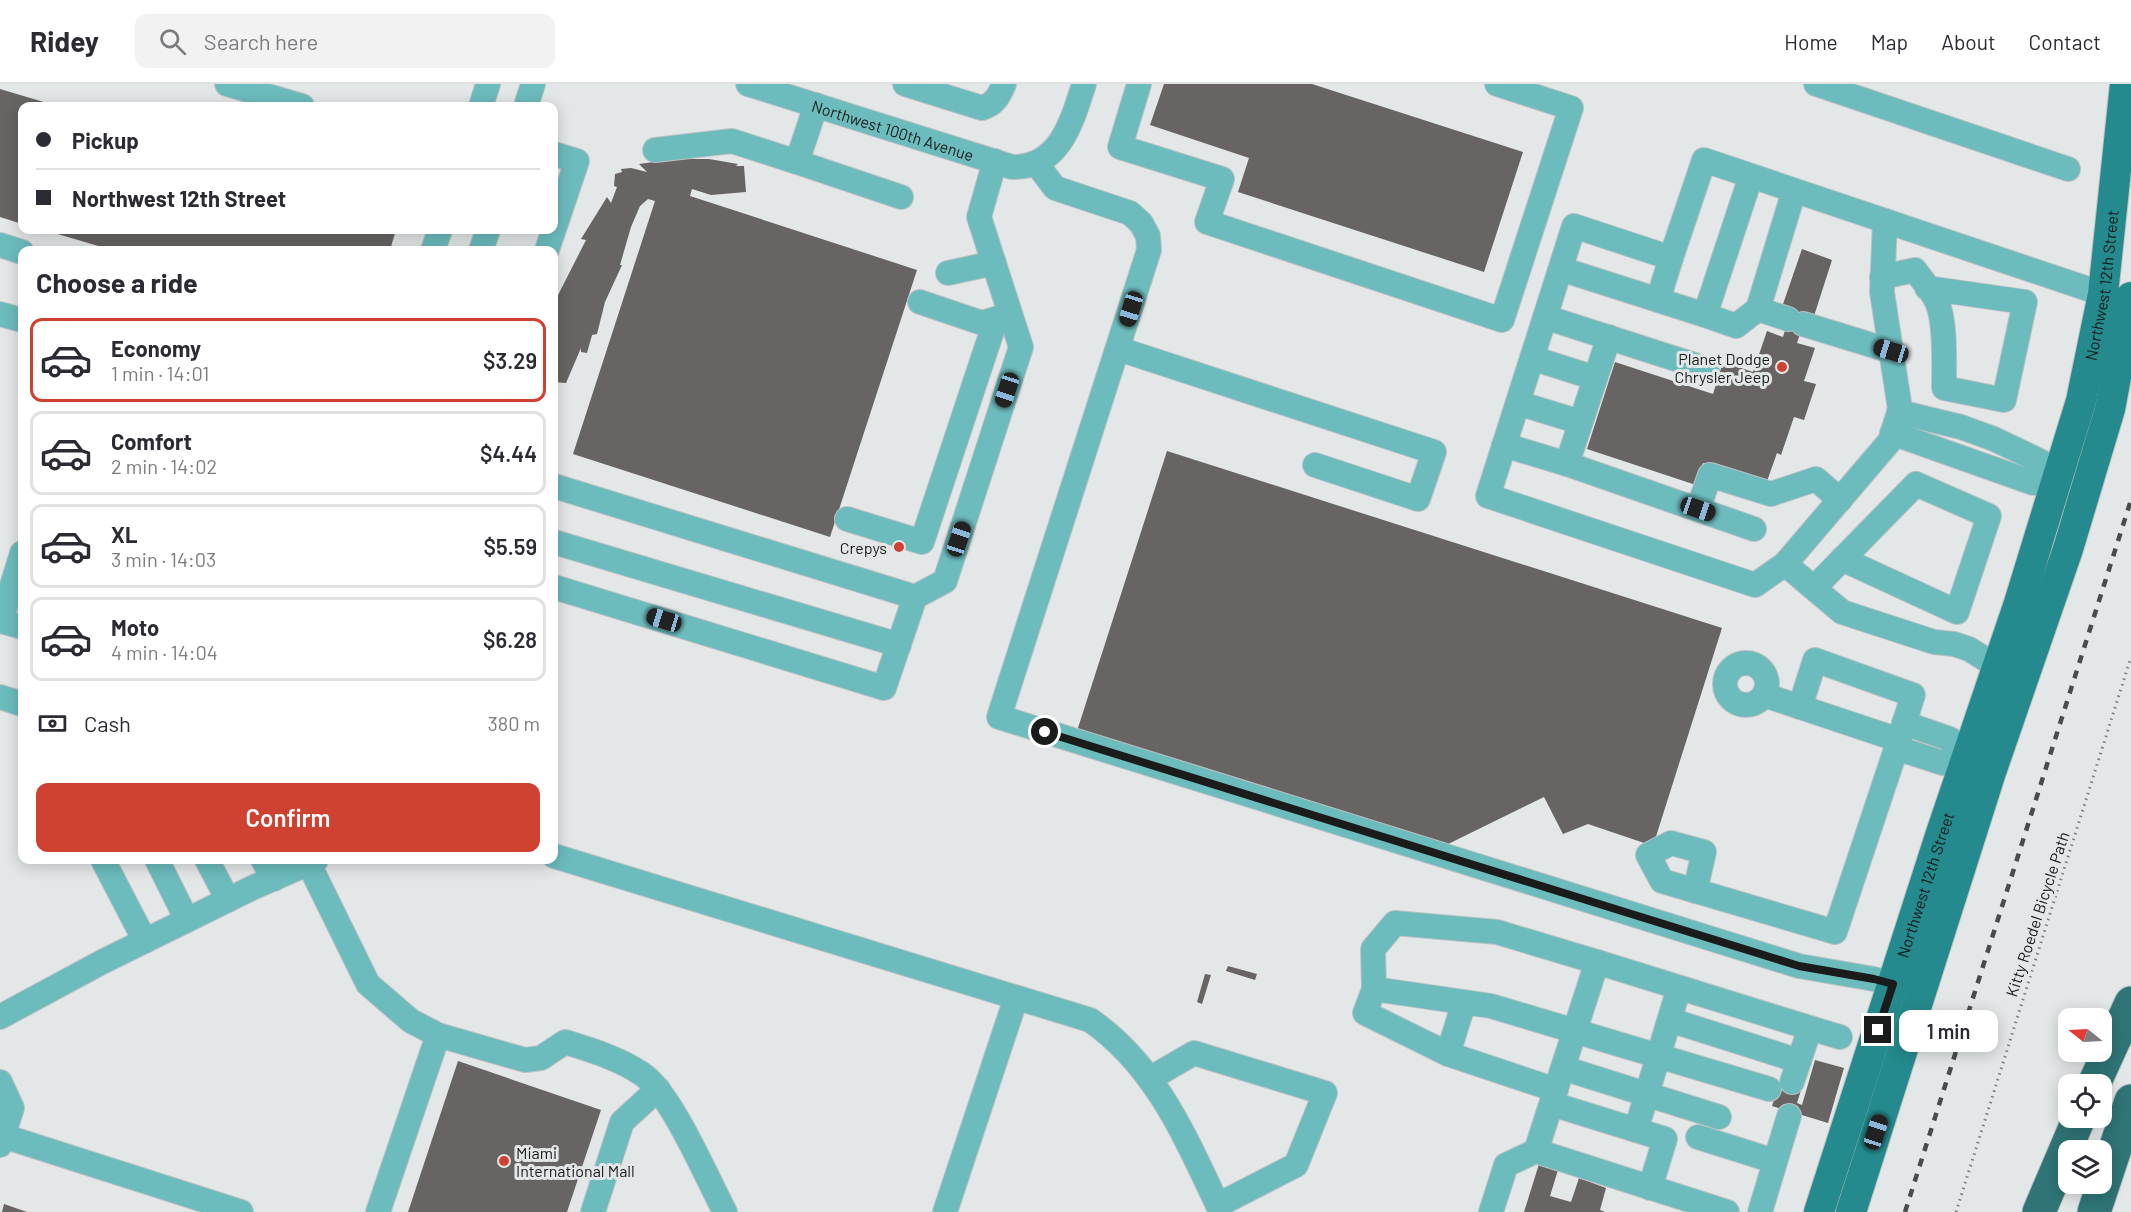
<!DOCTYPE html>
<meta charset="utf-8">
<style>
body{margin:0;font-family:Barlow,sans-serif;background:#f2f2f3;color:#2b2b33;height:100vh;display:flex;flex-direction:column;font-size:22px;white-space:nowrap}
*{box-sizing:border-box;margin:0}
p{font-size:20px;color:#7c7c81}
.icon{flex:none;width:33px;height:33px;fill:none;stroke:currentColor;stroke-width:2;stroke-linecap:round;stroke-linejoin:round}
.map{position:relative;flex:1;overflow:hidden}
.details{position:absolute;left:18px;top:162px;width:540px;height:618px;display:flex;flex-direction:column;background:#fff;border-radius:12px;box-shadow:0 3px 15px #0003}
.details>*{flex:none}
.banner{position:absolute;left:18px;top:18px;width:540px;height:132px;border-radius:12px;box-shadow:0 3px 15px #0003;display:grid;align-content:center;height:132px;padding:0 18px;background:#fff}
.needle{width:39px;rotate:288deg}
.tools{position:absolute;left:2058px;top:924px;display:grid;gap:12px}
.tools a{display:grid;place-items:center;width:54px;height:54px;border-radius:12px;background:#fff;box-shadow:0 3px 15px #0003;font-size:30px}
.end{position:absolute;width:27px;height:27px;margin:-14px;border:8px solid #1a1b1b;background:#fff;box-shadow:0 0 0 3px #fff}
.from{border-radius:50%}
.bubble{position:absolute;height:42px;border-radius:12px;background:#fff;box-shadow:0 3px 15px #0003;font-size:20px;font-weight:600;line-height:42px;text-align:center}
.car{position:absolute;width:18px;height:36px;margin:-18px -9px;border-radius:8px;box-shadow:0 0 4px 2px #0007;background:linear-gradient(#222 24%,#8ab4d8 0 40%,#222 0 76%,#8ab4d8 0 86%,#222 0)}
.banner b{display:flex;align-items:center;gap:21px;height:57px;font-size:22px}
.banner b+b{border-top:2px solid #e1e1e2}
.banner i{width:15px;height:15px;background:#2b2b33}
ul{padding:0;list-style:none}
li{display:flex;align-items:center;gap:18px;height:84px;margin:0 12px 9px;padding:0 6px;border:3px solid #e1e1e2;border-radius:12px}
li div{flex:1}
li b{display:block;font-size:22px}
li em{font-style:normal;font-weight:600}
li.on{border-color:#cf4232}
li>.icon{width:54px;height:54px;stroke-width:1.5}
h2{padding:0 18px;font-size:27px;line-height:72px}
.pay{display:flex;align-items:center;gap:15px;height:66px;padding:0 18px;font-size:22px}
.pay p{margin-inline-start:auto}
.action{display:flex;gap:12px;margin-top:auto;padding:12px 18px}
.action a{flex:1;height:69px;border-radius:12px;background:#cf4232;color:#fff;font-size:24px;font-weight:600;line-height:69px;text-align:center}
header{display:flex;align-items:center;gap:36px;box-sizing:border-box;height:84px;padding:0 30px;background:#fff;border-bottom:2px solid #e1e1e2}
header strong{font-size:28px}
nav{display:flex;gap:33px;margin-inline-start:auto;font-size:21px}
.search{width:420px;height:54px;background:#f2f2f3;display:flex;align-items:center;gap:15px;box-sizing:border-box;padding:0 21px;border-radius:12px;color:#7c7c81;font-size:22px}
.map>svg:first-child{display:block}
.building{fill:#686463}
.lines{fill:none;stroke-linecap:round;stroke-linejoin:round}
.minor-casing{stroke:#bfc2c3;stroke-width:26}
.major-casing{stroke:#bfc2c3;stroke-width:32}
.highway-casing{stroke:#bfc2c3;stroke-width:35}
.path{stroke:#7d8080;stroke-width:3;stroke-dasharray:1.5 4.5;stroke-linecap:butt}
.minor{stroke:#6cbbbd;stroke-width:24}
.major{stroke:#258a8d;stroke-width:30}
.highway{stroke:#2f7577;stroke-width:33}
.rail{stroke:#4a4c4c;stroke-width:4.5;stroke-dasharray:8 8;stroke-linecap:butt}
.route{stroke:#1a1b1b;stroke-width:8}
.poi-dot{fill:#cf4232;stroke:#e3e7e8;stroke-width:2}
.labels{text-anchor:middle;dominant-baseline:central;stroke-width:6;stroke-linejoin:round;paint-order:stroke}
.street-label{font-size:16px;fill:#1a1b1b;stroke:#e3e7e8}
.poi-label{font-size:16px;fill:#1a1b1b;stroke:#e3e7e8;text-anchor:end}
</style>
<header>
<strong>Ridey</strong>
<div class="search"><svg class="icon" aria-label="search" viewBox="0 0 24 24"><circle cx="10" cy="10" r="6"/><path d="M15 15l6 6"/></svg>Search here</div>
<nav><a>Home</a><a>Map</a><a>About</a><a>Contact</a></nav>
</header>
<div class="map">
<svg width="2131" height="1128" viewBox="0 0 2131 1128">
<rect width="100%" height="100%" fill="#e3e7e8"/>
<g class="building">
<polygon points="1164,0 1312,0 1523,68 1484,188 1238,108 1249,74 1150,41"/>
<polygon points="0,5 57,22 22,22 22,140 0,133"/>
<polygon points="675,75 709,75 738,80 736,82 744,82 746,108 711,111 692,105 690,112 917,186 830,453 573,370 655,117 648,115 640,122 631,143 620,181 622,181 605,218 597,250 592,251 587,269 581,268 581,264 566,299 554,298 554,219 586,156 581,155 607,113 611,119 617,103 614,102 615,90 622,88 621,85 631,84 647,88 639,80"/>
<polygon points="44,146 396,146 390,166 112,166"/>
<polygon points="1802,165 1832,176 1814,232 1807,230 1797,259 1815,264 1804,297 1816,300 1804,336 1794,333 1781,371 1777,369 1766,400 1703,379 1696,401 1587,365 1615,278 1713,310 1723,278 1753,288 1767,247 1783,253 1791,226 1782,223"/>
<polygon points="1167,367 1722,544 1653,762 1588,740 1563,750 1544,713 1436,766 1077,647"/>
<polygon points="1228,882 1257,890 1255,896 1226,887"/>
<polygon points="1205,890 1211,891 1202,920 1197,918"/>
<polygon points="1815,976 1844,984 1828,1039 1772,1022 1779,1000 1801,1006 1797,1019 1802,1021"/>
<polygon points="458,977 601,1026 567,1128 408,1128"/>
<polygon points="1539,1080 1558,1086 1550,1112 1571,1118 1579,1094 1606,1104 1600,1126 1605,1128 1524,1128"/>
<polygon points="4,1120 27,1128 2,1128"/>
</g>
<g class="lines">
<g class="minor-casing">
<g id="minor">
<polyline points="227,0 302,22"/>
<path id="s1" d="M748,0L1012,83C1060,84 1072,37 1084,0"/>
<path d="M905,0L982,24C995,20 999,12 1004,0"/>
<polyline points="1139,0 1120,63 1222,95 1207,138 1502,236 1571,24 1497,0"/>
<polyline points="1816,0 2068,85"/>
<polyline points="481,22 488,0"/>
<polyline points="526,22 533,0"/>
<polyline points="655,66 732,57 797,78 816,21"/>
<polyline points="797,78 901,113"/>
<polyline points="1036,79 1055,104 1130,129 1141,139 1148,152 1149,166 999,633 1799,882 1874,895 1893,900"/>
<polyline points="1751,92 1705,231 1736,242 1758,225"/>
<polyline points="0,161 22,168"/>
<polyline points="433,166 440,146"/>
<polyline points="481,166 488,146"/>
<polyline points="547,166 577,77 554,70"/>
<polyline points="1561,185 1705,231"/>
<polyline points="948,189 994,179"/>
<path d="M1882,193L1915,186C1922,196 1932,207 1937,218C1946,238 1944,282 1944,304L2004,316L2025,218L1927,204"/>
<polyline points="1658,216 1671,174"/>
<polyline points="920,218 982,239 1008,231"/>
<polyline points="0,230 22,236"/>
<polyline points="1545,233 1707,285"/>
<polyline points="1788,235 1758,225 1794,107"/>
<polyline points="1803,240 1891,267"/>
<polyline points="1119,265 1434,368 1418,415 1315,381"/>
<polyline points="1532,274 1595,294"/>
<polyline points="1518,319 1580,338"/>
<polyline points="1899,328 1961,343 1994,355 2042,378 2057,399"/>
<polyline points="1892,349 2033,399 2057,399"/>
<polyline points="1504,361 1567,380 1609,253"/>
<polyline points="1567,380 1754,445"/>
<polyline points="554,402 915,513"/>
<polyline points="1698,425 1710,391 1771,410 1816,395 1840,416"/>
<polyline points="847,435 922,458 996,235"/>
<polyline points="554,458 899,561"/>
<polyline points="22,469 1,537 22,543"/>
<polyline points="1785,480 1890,357 1900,325 1882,208 1885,137"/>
<polyline points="554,503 884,604 915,513 945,497 1021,263 979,133 995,77"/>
<polyline points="1814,504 1916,400 1989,432 1957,528 1842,475"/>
<circle cx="1746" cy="600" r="21"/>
<polyline points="1998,583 1969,565 1954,560 1934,558 1842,528 1785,480 1755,501 1488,412 1574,142 1671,174 1704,76 2103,210"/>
<polyline points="0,613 22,620"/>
<polyline points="1800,623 1815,576 1913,611 1899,656"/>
<polyline points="1904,639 1950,655 1965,680"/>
<polyline points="1896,664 1943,679 1965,680"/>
<path d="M554,772L1090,936C1157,982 1187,1057 1221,1128"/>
<polyline points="103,776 145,857"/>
<polyline points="157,776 187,836"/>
<polyline points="207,776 228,816"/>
<polyline points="263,776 274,795"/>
<path d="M307,776L368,900L411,937L438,951L525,976L541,974L565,958C591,966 618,974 642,990C671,1009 707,1094 725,1128"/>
<polyline points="1695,807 1704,768 1671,759 1648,771 1662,797 1835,848 1899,656 1764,611"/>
<polyline points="1374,905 1373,865 1395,839 1497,848 1597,878"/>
<polyline points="1464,918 1448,970 1365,929 1374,905 1491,922 1769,1005"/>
<polyline points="0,933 102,878 252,804 316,776"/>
<polyline points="1670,936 1799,977"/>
<polyline points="1810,944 1840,953"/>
<polyline points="1448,970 1556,1006"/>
<polyline points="1563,984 1719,1033"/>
<polyline points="1151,994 1194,969 1325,1009 1296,1081 1218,1121"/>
<polyline points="0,998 12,1024 0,1061"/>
<polyline points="1552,1020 1665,1055 1650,1104"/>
<polyline points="1636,1046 1679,904"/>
<polyline points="0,1051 241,1128"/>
<polyline points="1698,1053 1774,1077"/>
<polyline points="1536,1067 1597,878 1810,944 1792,998"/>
<polyline points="378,1128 438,951"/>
<polyline points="593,1128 622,1038 658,1005"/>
<polyline points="945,1128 1016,914"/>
<polyline points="1491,1128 1506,1081 1536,1067 1727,1128"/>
<polyline points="1760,1128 1789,1032"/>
</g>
</g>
<g class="major-casing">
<g id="major">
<path id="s2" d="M1819,1128L1941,749L2019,519L2081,317L2103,210L2125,0"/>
<polyline points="1851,1128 1991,688 2068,465 2110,325 2131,213"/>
</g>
</g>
<g class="highway-casing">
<g id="highway">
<polyline points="2094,1000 2131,919"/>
<polyline points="2039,1128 2079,1034"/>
<polyline points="2094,1128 2131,1017"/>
</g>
</g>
<polyline class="path" points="1956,1128 2131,573"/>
<use href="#minor" class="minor"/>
<use href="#major" class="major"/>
<use href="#highway" class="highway"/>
<polyline class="rail" points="1905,1128 2131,416"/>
</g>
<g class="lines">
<polyline class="route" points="1045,648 1799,882 1874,895 1893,900 1878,946"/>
</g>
<g class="poi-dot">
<circle cx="1782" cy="283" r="6"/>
<circle cx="899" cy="463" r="6"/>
<circle cx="504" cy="1077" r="6"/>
</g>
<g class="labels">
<g class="street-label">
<text stroke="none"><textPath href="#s1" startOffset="152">Northwest 100th Avenue</textPath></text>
<text stroke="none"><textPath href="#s2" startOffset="970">Northwest 12th Street</textPath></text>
<text stroke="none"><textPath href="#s2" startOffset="344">Northwest 12th Street</textPath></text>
<text transform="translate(2037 830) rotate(-72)">Kitty Roedel Bicycle Path</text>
</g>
<g class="poi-label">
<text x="1770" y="274">Planet Dodge<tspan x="1770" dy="18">Chrysler Jeep</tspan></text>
<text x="887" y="463">Crepys</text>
<text x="516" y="1068" text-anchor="start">Miami<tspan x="516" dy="18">International Mall</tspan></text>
</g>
</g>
</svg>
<div class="tools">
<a><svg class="needle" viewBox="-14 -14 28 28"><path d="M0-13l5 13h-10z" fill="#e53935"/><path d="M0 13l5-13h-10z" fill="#7c7c81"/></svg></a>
<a><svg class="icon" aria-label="locate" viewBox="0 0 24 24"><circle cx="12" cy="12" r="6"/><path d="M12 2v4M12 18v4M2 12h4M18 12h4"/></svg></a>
<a><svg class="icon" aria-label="layers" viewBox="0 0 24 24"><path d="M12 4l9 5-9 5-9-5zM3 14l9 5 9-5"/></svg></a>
</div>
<i class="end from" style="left:1045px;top:648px"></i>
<i class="end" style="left:1878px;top:946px"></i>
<div class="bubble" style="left:1899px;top:926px;width:99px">1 min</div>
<i class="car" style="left:1131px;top:225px;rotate:197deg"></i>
<i class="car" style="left:1891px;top:267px;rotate:287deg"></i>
<i class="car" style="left:1007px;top:306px;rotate:198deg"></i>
<i class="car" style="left:1698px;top:425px;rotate:109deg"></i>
<i class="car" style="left:959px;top:455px;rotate:18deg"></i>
<i class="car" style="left:664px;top:536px;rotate:287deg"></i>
<i class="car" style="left:1876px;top:1048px;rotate:18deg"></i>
<div class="banner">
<b><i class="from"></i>Pickup</b>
<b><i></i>Northwest 12th Street</b>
</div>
<section class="details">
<h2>Choose a ride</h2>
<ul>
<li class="on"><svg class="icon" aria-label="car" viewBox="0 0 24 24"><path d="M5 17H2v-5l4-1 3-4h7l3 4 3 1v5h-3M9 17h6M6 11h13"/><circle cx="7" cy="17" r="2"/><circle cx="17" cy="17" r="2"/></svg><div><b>Economy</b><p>1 min · 14:01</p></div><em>$3.29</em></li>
<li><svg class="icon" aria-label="car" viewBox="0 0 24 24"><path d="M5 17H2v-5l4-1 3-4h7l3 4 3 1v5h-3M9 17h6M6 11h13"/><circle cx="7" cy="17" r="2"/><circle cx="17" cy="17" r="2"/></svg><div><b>Comfort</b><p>2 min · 14:02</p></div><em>$4.44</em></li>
<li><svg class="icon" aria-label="car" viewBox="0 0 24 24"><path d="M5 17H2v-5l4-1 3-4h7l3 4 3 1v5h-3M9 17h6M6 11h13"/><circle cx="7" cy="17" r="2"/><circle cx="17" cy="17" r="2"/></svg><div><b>XL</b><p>3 min · 14:03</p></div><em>$5.59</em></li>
<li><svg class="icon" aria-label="car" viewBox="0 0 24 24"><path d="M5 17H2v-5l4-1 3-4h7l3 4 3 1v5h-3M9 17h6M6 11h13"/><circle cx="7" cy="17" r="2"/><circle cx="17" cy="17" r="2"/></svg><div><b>Moto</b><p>4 min · 14:04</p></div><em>$6.28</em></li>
</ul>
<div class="pay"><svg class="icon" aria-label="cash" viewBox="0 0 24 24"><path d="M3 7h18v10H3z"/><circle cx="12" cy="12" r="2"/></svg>Cash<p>380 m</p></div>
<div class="action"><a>Confirm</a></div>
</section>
</div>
